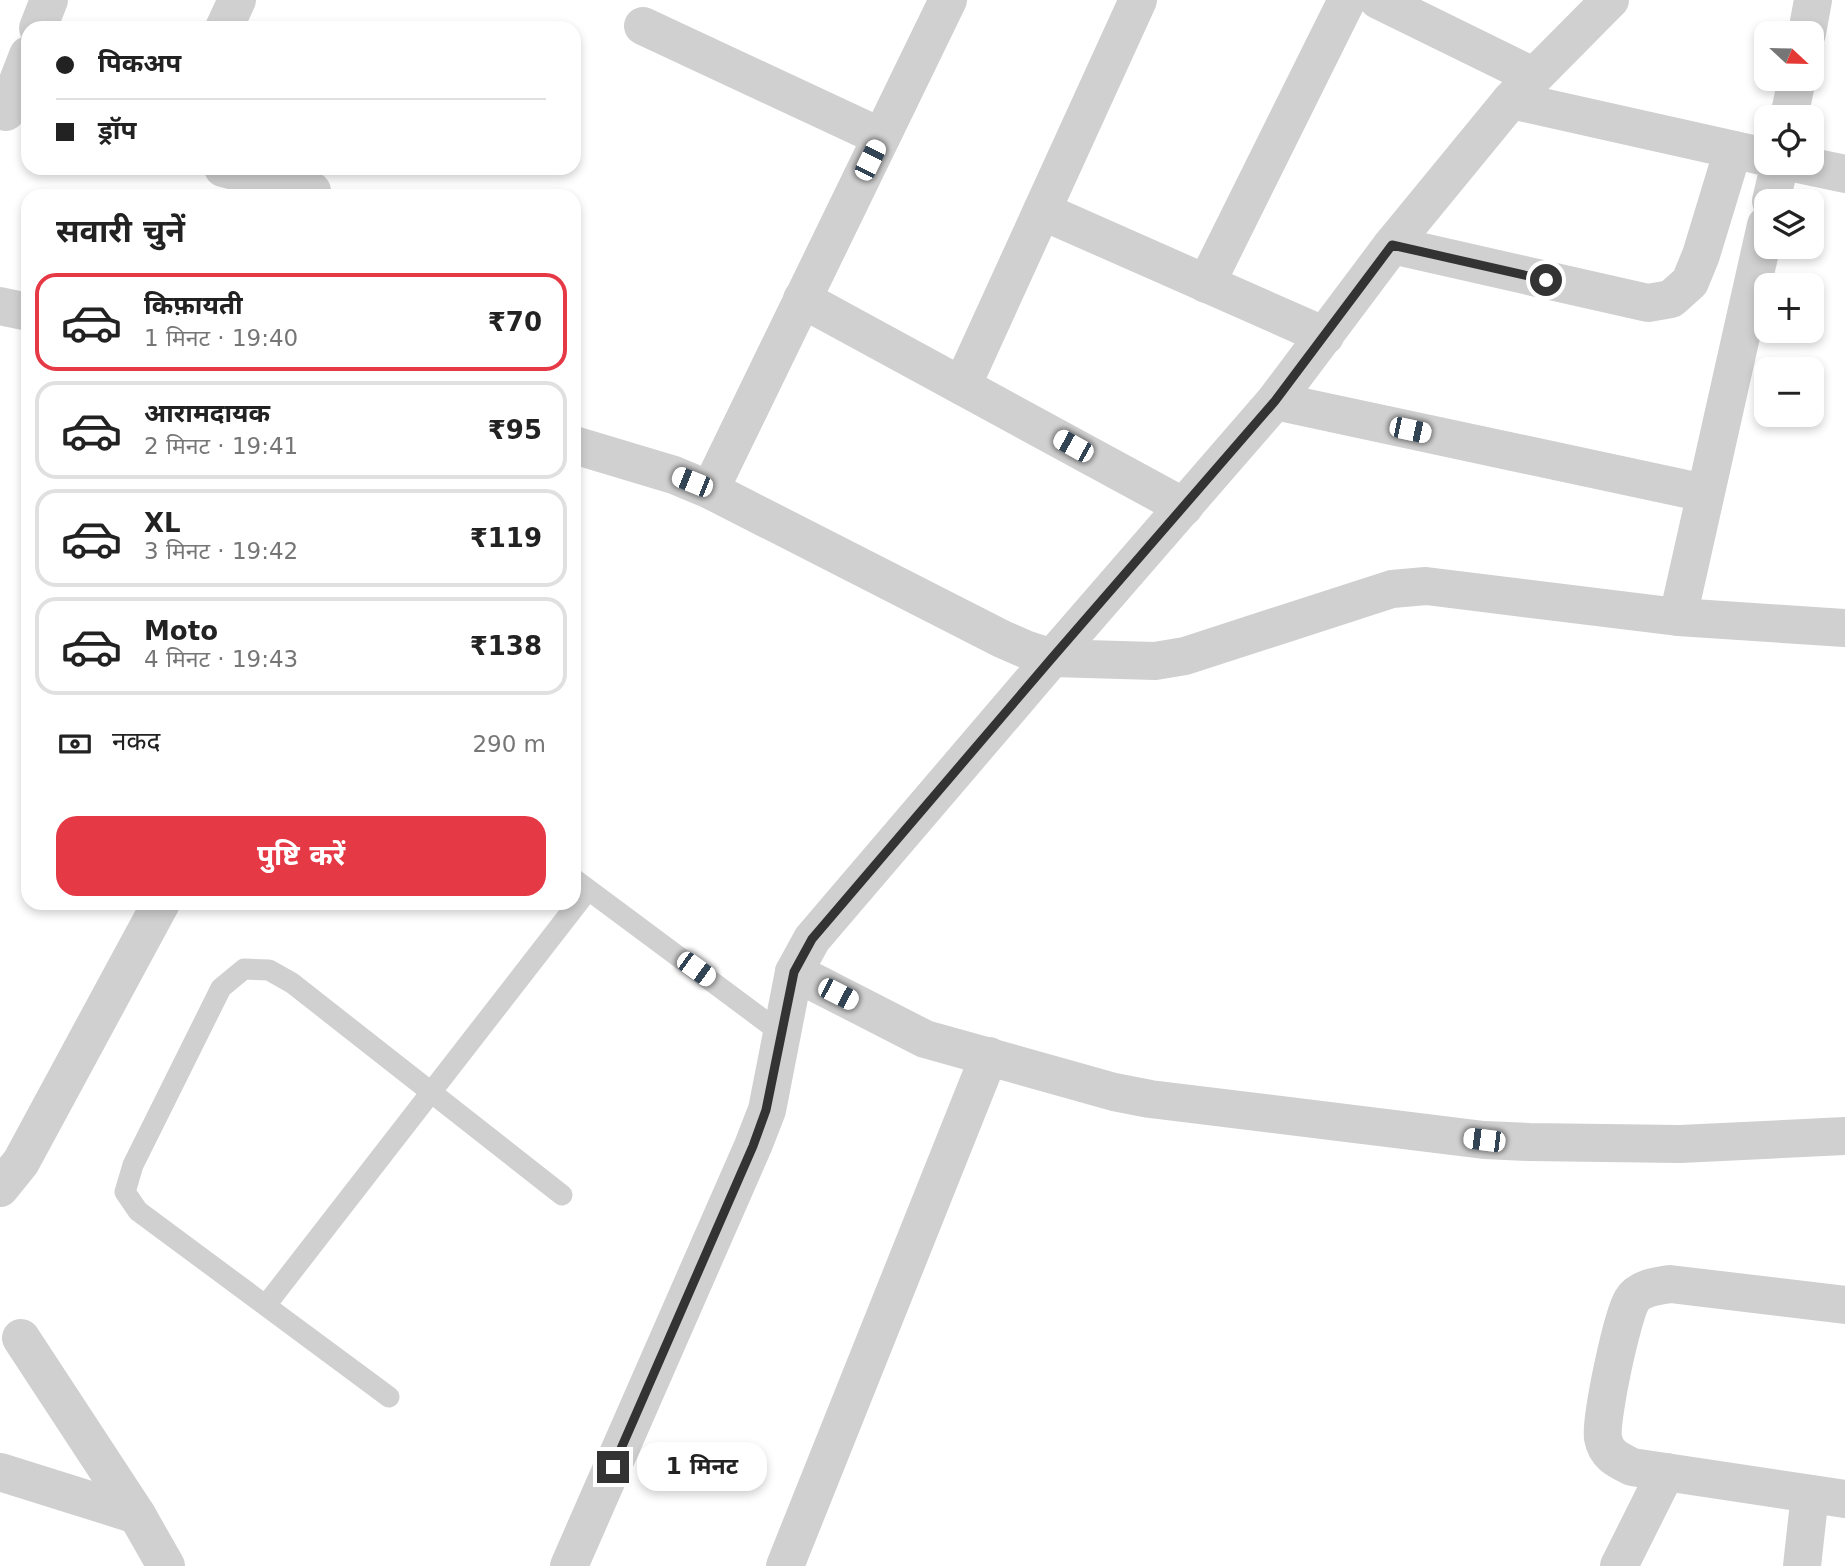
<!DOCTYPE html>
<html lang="hi">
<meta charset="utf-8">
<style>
body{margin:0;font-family:"DejaVu Sans","Noto Sans Devanagari",sans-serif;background:#f6f6f6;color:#222;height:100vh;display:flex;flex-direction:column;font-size:26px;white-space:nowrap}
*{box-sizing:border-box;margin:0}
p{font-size:23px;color:#767676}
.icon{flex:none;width:38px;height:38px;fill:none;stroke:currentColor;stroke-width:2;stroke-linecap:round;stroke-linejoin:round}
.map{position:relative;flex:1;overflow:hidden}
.sheet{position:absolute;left:21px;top:189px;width:560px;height:721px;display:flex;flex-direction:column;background:#fff;border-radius:21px;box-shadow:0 4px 10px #0003}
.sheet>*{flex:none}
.hud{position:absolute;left:21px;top:21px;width:560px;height:154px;border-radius:21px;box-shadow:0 4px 10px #0003;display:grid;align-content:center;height:154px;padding:0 35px;background:#fff}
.needle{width:46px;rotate:112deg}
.controls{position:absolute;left:1754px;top:21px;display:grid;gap:14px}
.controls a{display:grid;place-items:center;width:70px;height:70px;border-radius:14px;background:#fff;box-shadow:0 4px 10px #0003;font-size:35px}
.end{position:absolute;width:32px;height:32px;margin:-16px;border:9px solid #333;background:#fff;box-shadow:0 0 0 4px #fff}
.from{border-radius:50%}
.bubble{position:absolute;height:49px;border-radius:21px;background:#fff;box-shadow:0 4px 10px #0003;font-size:23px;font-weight:700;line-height:49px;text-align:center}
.car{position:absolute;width:21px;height:42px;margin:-21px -10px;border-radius:9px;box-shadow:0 0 5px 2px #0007;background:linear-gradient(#fff 24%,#345 0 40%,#fff 0 76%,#345 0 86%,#fff 0)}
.hud b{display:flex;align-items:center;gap:24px;height:66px;font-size:26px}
.hud b+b{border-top:2px solid #e0e0e0}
.hud i{width:18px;height:18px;background:#222}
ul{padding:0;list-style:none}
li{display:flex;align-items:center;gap:21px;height:98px;margin:0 14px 10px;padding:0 21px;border:4px solid #e0e0e0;border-radius:21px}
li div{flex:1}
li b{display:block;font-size:26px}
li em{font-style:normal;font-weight:700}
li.active{border-color:#e63946}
li>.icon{width:63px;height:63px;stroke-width:1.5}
h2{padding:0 35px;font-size:32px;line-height:84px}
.pay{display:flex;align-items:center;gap:18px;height:77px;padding:0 35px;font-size:26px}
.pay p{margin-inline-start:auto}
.primary-button{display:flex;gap:14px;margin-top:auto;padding:14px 35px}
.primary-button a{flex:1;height:80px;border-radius:21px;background:#e63946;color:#fff;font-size:28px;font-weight:700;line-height:80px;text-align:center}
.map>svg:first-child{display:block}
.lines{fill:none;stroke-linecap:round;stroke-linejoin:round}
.service{stroke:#d0d0d0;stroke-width:21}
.minor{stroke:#d0d0d0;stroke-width:38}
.route{stroke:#333;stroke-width:9}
</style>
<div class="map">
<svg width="1845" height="1566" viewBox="0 0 1845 1566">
<rect width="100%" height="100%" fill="#fff"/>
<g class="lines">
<g class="service">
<polyline points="574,879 781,1033"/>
<polyline points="266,1305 588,890"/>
<polyline points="389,1397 138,1211 125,1192 133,1165 221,988 244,969 269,970 292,983 562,1195"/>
</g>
<g class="minor">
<polyline points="1378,0 1533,76"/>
<polyline points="643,26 881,137"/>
<polyline points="38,28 49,0"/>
<polyline points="224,28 237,0"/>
<polyline points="1807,33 1813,0"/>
<polyline points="1511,100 1766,157"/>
<polyline points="6,112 28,55"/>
<polyline points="1789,117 1797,79"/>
<polyline points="1793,163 1845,174"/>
<polyline points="223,168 312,191"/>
<polyline points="1771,201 1780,163"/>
<polyline points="1042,211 1325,336"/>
<polyline points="1392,245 1648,303 1671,299 1690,282 1701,255 1733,150"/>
<polyline points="1206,284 1347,0"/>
<polyline points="802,299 1184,507"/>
<polyline points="0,306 28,312"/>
<polyline points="962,386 1138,0"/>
<polyline points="1275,401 1705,493"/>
<polyline points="574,445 674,475 710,490 1002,639 1025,649 1052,658 1155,661 1185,656 1392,589 1426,586 1678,617 1845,628"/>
<polyline points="710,490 948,0"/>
<polyline points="1678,617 1766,225"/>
<polyline points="794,972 925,1039 1114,1092 1150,1099 1484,1140 1529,1142 1680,1144 1845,1136"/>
<polyline points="0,1188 21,1162 161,903"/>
<path d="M1845,1305L1670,1284C1657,1286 1639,1288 1632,1300C1622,1316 1600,1420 1603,1438C1606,1455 1618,1460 1632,1467L1845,1499"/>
<polyline points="21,1338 137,1515 166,1566"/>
<polyline points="0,1472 137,1515"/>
<polyline points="569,1566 753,1146 767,1110 794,972 812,939 1052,658 1275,401 1392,245 1511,100 1610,0"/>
<polyline points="785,1566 989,1056"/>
<polyline points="1619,1566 1666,1472"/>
<polyline points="1802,1566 1810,1494"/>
</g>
</g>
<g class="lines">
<polyline class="route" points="613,1467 753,1146 766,1110 794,972 812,939 1052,658 1275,401 1392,245 1546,280"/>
</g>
</svg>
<div class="controls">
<a><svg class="needle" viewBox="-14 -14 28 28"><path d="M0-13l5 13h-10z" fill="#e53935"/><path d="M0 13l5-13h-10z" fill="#767676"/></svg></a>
<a><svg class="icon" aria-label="locate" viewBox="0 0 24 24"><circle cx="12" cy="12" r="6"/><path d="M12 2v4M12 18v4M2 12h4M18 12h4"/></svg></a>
<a><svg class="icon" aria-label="layers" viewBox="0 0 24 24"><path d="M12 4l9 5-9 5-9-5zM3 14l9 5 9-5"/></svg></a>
<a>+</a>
<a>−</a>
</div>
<i class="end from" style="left:1546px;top:280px"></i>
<i class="end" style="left:613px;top:1467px"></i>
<div class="bubble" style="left:637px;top:1442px;width:130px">1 मिनट</div>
<i class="car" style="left:870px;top:160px;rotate:26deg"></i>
<i class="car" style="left:1410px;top:430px;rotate:102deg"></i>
<i class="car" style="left:1073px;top:446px;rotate:299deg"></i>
<i class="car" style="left:692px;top:482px;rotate:292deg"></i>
<i class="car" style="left:696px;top:969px;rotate:126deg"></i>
<i class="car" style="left:838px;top:994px;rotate:117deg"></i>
<i class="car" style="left:1484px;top:1140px;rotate:277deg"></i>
<div class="hud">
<b><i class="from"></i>पिकअप</b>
<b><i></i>ड्रॉप</b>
</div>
<section class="sheet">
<h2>सवारी चुनें</h2>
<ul>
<li class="active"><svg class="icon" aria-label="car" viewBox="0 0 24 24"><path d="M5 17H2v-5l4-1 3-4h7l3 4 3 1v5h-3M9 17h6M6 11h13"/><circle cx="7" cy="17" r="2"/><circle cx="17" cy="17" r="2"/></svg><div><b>किफ़ायती</b><p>1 मिनट · 19:40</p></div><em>₹70</em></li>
<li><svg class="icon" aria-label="car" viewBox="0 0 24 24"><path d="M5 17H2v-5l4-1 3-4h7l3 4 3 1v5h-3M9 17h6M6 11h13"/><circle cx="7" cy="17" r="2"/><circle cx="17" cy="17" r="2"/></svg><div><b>आरामदायक</b><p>2 मिनट · 19:41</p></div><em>₹95</em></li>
<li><svg class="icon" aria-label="car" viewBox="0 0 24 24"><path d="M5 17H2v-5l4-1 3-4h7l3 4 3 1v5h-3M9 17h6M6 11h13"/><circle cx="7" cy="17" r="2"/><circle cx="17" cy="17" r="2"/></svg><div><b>XL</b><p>3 मिनट · 19:42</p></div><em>₹119</em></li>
<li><svg class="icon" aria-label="car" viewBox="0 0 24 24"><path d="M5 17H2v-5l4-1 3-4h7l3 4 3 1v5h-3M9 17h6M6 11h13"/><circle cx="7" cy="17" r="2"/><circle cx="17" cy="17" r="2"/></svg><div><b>Moto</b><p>4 मिनट · 19:43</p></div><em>₹138</em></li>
</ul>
<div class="pay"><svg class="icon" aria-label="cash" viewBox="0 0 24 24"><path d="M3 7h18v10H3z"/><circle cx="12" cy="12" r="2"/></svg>नकद<p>290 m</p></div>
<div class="primary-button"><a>पुष्टि करें</a></div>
</section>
</div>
